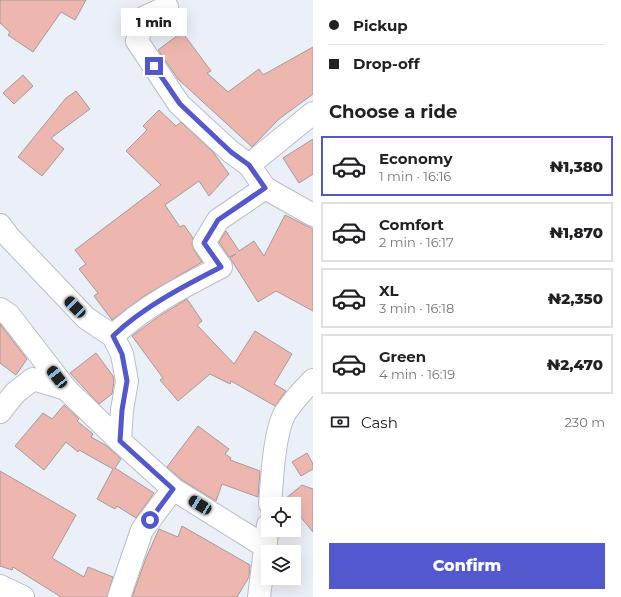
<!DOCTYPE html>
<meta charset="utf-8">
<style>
body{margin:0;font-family:Montserrat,sans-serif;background:#f6f6f6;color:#202124;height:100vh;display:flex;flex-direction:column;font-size:15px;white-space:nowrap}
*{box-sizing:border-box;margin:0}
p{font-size:13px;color:#757577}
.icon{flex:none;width:22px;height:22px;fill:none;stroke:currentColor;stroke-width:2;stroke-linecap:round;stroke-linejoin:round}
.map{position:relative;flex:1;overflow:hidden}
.sheet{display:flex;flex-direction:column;background:#fff;width:308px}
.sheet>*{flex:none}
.banner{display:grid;align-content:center;height:88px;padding:0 16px;background:#fff}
.buttons{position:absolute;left:261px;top:497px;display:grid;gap:8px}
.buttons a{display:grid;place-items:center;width:40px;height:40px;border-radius:0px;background:#fff;box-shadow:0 4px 16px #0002;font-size:20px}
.end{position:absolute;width:18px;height:18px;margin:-9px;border:5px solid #5358cf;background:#fff;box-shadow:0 0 0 2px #fff}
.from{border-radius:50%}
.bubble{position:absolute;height:28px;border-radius:0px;background:#fff;box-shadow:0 4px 16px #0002;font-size:13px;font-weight:800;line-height:28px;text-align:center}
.car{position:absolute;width:12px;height:24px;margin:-12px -6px;border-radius:5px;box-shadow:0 0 3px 1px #0007;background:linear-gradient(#222 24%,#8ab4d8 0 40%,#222 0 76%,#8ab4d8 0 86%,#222 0)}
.banner b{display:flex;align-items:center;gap:14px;height:38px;font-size:15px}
.banner b+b{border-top:1px solid #e0e0e0}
.banner i{width:10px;height:10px;background:#202124}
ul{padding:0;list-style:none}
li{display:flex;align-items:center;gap:12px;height:60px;margin:0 8px 6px;padding:0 8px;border:2px solid #e0e0e0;border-radius:0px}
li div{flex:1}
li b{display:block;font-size:15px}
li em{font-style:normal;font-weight:800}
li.current{border-color:#5358cf}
li>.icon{width:36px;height:36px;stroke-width:1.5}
h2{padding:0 16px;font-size:18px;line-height:48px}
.pay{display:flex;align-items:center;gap:10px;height:44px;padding:0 16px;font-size:15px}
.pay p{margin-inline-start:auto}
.cta{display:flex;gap:8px;margin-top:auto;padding:8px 16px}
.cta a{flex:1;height:46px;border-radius:0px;background:#5358cf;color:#fff;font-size:16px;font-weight:800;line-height:46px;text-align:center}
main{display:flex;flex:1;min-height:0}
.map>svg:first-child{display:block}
.building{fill:#edb7af;stroke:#a59a98}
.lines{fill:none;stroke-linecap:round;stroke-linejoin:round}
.minor-casing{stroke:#babec7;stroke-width:24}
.minor{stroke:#fff;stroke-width:22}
.route{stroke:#5358cf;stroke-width:5}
</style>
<main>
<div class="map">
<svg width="313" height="597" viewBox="0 0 313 597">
<rect width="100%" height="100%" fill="#ebeff8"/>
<g class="building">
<polygon points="0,0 86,0 75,20 61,12 33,52 8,35 10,32 0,23"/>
<polygon points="182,32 211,71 207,73 228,92 259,69 263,75 313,47 313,94 279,119 252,147 178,79 158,50"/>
<polygon points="23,75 33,86 14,104 3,93"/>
<polygon points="76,91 90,109 51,138 64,149 42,176 18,157 66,98"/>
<polygon points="159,110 176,126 181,122 213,152 229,174 209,196 199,181 165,205 180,227 184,225 193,238 192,244 194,250 202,262 144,296 112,320 94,296 98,293 79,269 86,264 75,250 161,185 126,151 147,130 143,126"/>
<polygon points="313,139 313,174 299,183 283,158"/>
<polygon points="285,215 313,229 313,311 276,291 258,302 230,258 236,254 229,257 219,242 226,231 239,251 254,241 264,256"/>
<polygon points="187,299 202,321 197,325 234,364 255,331 292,354 274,384 286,391 275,406 231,381 230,384 210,374 178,401 160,380 163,378 132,336 158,317"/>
<polygon points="0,324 27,359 16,375 0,363"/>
<polygon points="96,353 113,376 114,381 112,394 99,404 70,373"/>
<polygon points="64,405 79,419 77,421 93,434 91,437 107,446 121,459 115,468 154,493 136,518 117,506 115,509 97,499 113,469 79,450 78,452 66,442 44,470 15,446 43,413 52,419"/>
<polygon points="198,426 229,449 225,454 231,458 230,460 260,471 258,497 222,484 216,501 182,480 167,467"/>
<polygon points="307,453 313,464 313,469 301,476 292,462"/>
<polygon points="0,471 76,515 52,558 84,577 88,567 113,577 107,597 61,597 13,567 12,570 0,566"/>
<polygon points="302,485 313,489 313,532 294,509 294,504 290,504 285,499"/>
<polygon points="182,526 250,565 249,577 237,597 132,597 146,558 159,529 178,537"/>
</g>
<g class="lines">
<g class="minor-casing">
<g id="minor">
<polyline points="167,7 145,17 137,41 179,104 231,152 249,165 265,188"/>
<polyline points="249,165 313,113"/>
<polyline points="0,225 9,237 86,318 113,336"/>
<polyline points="0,309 9,315 66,389 120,441 173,489 266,547"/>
<polyline points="0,412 15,393 33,379 66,389"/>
<path d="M120,441L122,410L127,381L122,354L113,336C143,307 184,286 221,267L204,243L218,220L265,188L313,215"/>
<path d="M270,504C272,481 274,432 285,413C293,401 303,390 313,380"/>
<polyline points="0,586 23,597"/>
<polyline points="119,597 142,530 173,489"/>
<polyline points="259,597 268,525"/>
</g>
</g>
<use href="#minor" class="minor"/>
</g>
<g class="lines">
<path class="route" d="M150,520L173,489L120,441L122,410L127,381L122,354L113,336C143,307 184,286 221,267L204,243L218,220L265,188L249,165L231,152L180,104L154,66"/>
</g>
</svg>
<div class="buttons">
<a><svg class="icon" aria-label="locate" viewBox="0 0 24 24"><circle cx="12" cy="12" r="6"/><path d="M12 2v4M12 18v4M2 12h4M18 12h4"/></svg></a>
<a><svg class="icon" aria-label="layers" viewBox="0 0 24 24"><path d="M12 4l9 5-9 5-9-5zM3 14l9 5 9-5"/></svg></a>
</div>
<i class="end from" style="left:150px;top:520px"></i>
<i class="end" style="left:154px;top:66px"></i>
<div class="bubble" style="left:121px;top:8px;width:66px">1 min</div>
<i class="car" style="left:75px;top:307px;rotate:316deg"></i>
<i class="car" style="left:57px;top:377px;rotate:322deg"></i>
<i class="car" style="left:200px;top:505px;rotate:302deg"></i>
</div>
<section class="sheet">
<div class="banner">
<b><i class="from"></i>Pickup</b>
<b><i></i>Drop-off</b>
</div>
<h2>Choose a ride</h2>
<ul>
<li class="current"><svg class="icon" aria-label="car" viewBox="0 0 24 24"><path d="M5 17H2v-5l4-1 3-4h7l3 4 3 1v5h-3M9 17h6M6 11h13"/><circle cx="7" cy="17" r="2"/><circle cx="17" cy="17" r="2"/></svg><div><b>Economy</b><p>1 min · 16:16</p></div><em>₦1,380</em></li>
<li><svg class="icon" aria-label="car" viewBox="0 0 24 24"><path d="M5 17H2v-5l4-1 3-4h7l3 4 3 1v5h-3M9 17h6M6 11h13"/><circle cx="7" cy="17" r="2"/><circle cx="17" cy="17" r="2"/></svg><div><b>Comfort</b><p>2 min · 16:17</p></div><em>₦1,870</em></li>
<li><svg class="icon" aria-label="car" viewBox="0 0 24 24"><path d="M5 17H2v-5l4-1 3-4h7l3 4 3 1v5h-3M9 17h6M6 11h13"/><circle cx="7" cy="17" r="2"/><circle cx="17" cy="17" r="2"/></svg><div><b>XL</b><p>3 min · 16:18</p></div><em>₦2,350</em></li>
<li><svg class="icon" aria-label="car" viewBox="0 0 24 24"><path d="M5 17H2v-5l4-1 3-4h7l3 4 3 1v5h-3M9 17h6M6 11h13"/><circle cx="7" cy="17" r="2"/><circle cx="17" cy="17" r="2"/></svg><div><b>Green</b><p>4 min · 16:19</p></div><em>₦2,470</em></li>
</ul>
<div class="pay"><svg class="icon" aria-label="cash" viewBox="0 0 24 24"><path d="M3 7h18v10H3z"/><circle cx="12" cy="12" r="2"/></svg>Cash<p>230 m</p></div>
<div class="cta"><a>Confirm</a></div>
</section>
</main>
